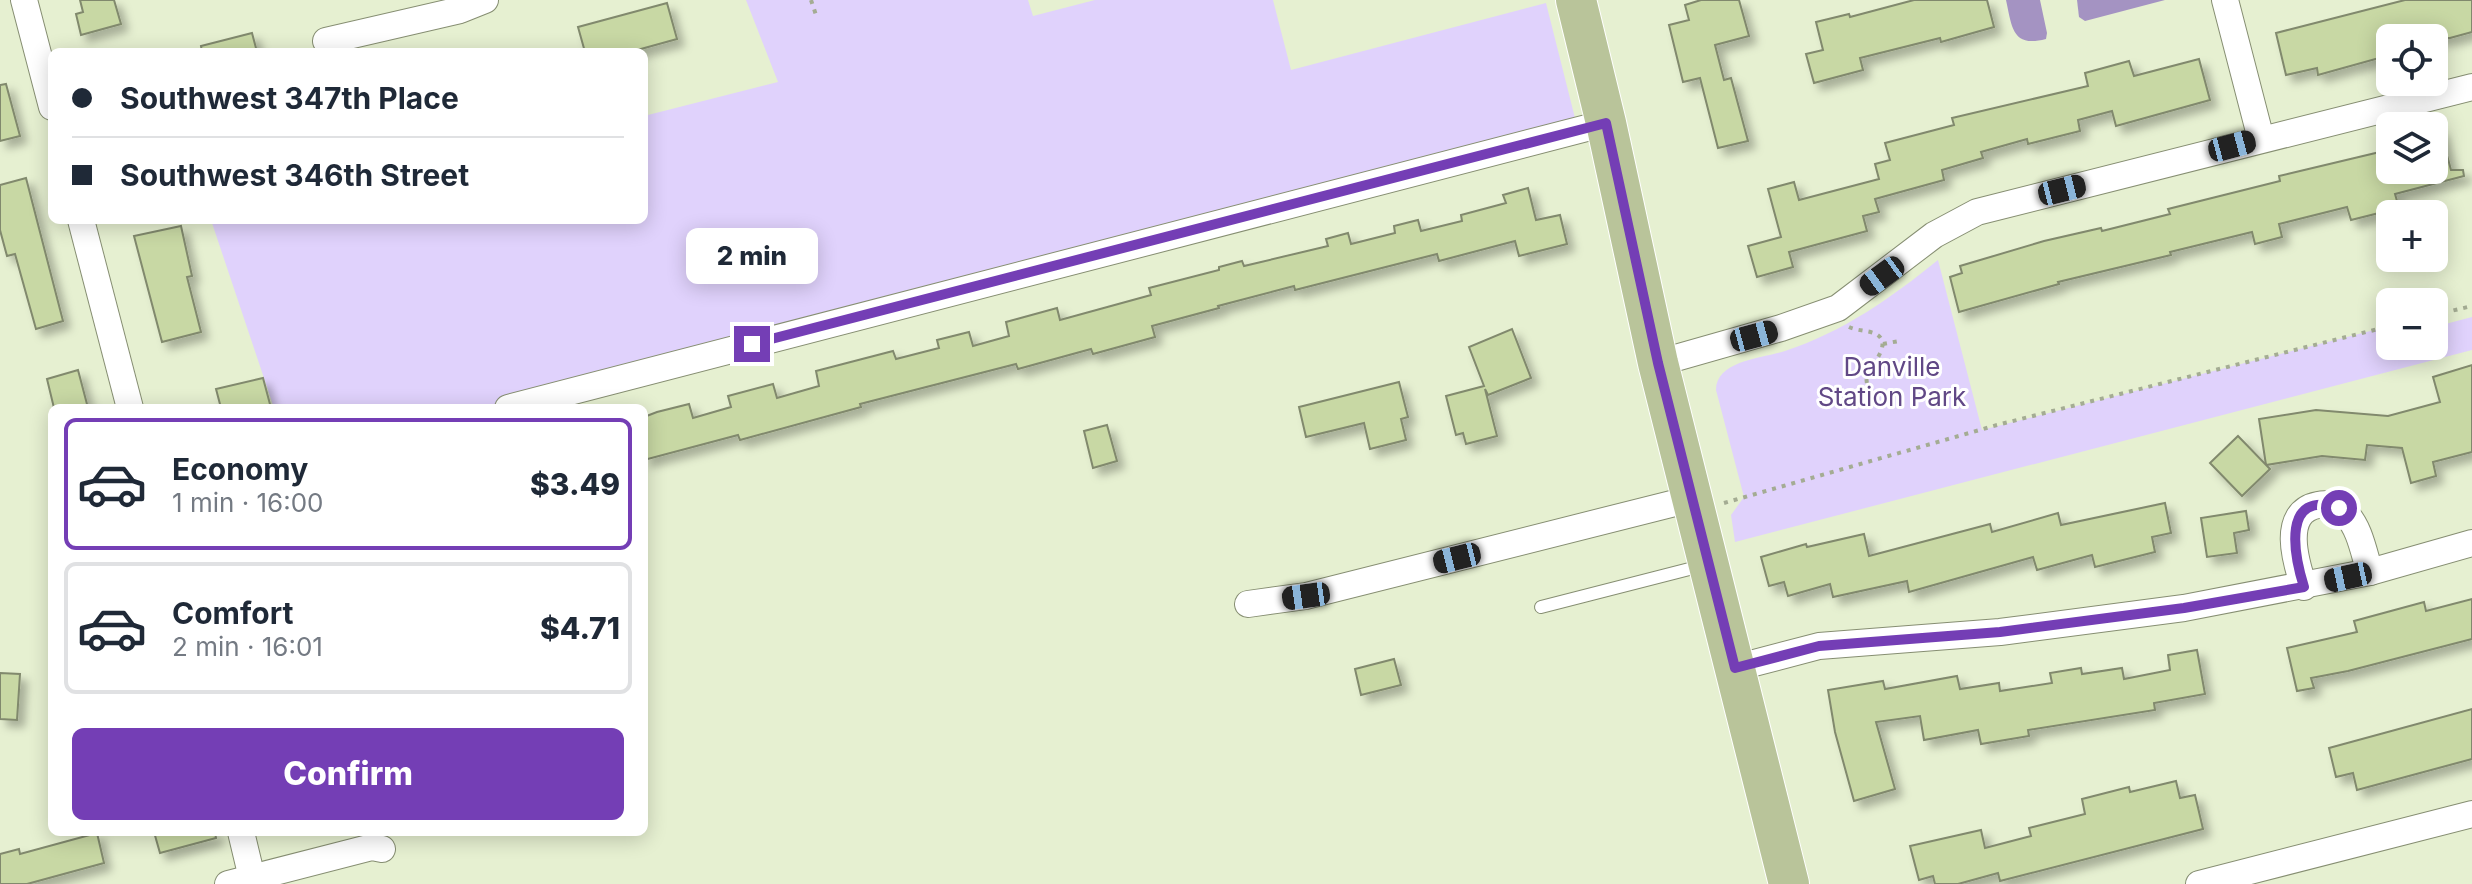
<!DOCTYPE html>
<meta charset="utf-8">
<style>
body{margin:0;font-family:Inter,sans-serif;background:#f2f2f3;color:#1f2937;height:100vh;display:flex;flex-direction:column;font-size:30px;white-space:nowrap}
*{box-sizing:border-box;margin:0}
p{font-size:26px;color:#747a83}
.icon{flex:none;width:44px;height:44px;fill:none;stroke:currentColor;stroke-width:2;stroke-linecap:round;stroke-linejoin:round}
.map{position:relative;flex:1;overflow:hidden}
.sheet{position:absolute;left:48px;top:404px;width:600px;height:432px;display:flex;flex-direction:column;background:#fff;border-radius:12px;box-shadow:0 4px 20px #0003}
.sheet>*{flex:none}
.hud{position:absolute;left:48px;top:48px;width:600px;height:176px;border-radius:12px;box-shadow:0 4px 20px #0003;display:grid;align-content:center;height:176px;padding:0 24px;background:#fff}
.buttons{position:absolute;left:2376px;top:24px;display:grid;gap:16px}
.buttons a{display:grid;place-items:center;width:72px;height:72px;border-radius:12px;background:#fff;box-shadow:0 4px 20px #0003;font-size:40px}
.end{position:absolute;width:36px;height:36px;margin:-18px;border:10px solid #743eb5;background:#fff;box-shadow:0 0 0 4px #fff}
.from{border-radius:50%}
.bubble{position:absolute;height:56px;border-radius:12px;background:#fff;box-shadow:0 4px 20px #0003;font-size:26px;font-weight:800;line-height:56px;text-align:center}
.car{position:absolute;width:24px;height:48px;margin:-24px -12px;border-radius:10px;box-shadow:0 0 6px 2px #0007;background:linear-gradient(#222 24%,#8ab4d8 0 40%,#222 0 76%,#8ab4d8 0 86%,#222 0)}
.hud b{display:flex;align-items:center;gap:28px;height:76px;font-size:30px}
.hud b+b{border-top:2px solid #e0e1e3}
.hud i{width:20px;height:20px;background:#1f2937}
ul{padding:14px 0 0;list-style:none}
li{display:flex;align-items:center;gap:24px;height:132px;margin:0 16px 12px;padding:0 8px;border:4px solid #e0e1e3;border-radius:12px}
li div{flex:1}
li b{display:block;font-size:30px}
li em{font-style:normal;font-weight:800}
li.selected{border-color:#743eb5}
li>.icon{width:72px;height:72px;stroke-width:1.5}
.cta{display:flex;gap:16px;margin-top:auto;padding:16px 24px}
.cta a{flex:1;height:92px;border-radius:12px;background:#743eb5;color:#fff;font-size:32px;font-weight:800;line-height:92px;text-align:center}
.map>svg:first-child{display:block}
.green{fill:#e0d2fc}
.water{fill:#a493c2}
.building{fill:#c8d8a4;stroke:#81896d;stroke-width:2;filter:url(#shadow)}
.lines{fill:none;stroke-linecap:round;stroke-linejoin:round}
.service-casing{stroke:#868e72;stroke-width:14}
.minor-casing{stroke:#868e72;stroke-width:28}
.primary-casing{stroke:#fff;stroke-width:42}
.path{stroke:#a4ac93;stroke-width:4;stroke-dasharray:4 6;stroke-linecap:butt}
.service{stroke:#fff;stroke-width:12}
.minor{stroke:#fff;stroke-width:26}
.primary{stroke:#b9c49a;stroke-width:40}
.route{stroke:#743eb5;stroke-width:10}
.labels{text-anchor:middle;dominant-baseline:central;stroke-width:6;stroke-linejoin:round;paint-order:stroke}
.park-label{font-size:26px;fill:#614886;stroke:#fff}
</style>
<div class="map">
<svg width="2472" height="884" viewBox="0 0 2472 884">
<defs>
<filter id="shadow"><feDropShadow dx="7" dy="7" stdDeviation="4" flood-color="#0004"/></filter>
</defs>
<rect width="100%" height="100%" fill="#e6f0d1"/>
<g class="green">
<polygon points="746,0 1028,0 1033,16 1095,0 1273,0 1291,70 1546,3 1578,130 508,408 274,408 212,223 224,220 644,220 644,116 778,82"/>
<path d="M1938,260L1982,430L2390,326V346H2434V327L2472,317V350L1735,542L1731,515L1744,497L1716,390C1716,360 1764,358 1785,351C1843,332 1891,298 1938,260Z"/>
</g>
<g class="water">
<path d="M2006,0H2040L2047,33L2046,39C2012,48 2012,27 2006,0Z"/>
<polygon points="2077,0 2165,0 2085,21 2079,17"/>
</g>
<g class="building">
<polygon points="80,0 114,0 121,24 81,35 76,14 83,12"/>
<polygon points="1701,0 1739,0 1749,36 1715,45 1724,80 1731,78 1748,141 1718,148 1700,78 1683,82 1669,25 1689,20 1685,5"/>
<polygon points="1914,0 1987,0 1994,27 1941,42 1940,38 1860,58 1863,70 1814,83 1806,54 1823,50 1816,22 1849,14 1850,17"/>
<polygon points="2405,0 2472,0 2472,32 2450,38 2390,38 2390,55 2318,75 2317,68 2286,75 2276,33"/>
<polygon points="667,3 677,39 630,52 585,52 578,27"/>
<polygon points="252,33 257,52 202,52 201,46"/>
<polygon points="2199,59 2210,100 2116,126 2112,111 2078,120 2080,131 2028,144 2027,139 1981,152 1983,158 1942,170 1944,180 1875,199 1879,212 1863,216 1867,231 1789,252 1793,267 1757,277 1748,246 1781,237 1768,189 1794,182 1799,200 1879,179 1875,164 1890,160 1885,143 1954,125 1952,118 2088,86 2085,73 2129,61 2134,76"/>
<polygon points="6,84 20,136 0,141 0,85"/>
<polygon points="2434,129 2440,129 2451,170 2463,170 2464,176 2395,194 2399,208 2351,220 2347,207 2279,224 2282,237 2255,244 2252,232 2170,252 2171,255 2058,282 2059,284 1959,312 1950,277 1962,273 1960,266 2044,241 2101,228 2102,231 2170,214 2168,209 2280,181 2279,176 2384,151 2389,170 2434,170"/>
<polygon points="26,178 63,321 36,329 15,254 7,256 0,230 0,185"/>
<polygon points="1528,188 1536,220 1560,215 1567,244 1519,256 1515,241 1439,261 1437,254 1295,290 1294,286 1218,306 1219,308 1152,326 1155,337 1093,354 1091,349 1018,369 1016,364 860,404 861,407 740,440 738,435 644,460 644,417 657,412 689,404 693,418 731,407 728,396 773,384 777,398 819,386 816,371 893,351 896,359 939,348 937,340 969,332 973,346 1009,336 1006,322 1057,308 1060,320 1151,295 1149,288 1219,270 1219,267 1242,261 1244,266 1328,246 1326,239 1348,233 1351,244 1395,233 1394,226 1418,220 1421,231 1462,221 1461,215 1506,203 1503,195"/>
<polygon points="181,226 192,276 187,277 201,332 162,342 134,236"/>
<polygon points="1512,329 1531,378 1488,395 1485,389 1497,436 1466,444 1463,433 1456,435 1446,396 1484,386 1469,347"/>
<polygon points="2472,365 2472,452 2433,462 2436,476 2411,483 2402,448 2367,445 2365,460 2322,456 2266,465 2259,419 2316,410 2388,416 2440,402 2433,377"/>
<polygon points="78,370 88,408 54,408 47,379"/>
<polygon points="263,378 271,408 221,408 216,389"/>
<polygon points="1399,382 1408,417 1401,419 1406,440 1370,449 1364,423 1306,437 1299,407"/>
<polygon points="1107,425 1117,461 1093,468 1084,431"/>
<polygon points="2238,436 2270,469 2242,496 2210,463"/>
<polygon points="2165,503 2171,533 2152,537 2155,552 2095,567 2092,555 2037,570 2033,557 1909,592 1907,581 1833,597 1830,584 1788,596 1784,582 1769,586 1761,557 1806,544 1807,547 1864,534 1869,556 1990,524 1992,532 2058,513 2061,525"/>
<polygon points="2246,511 2249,530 2234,533 2237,553 2207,557 2201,518"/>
<polygon points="2472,599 2472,639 2348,671 2311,678 2314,688 2297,691 2287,648 2357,632 2354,621 2424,602 2426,611"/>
<polygon points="2197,650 2205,694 2154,703 2155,710 2028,730 2029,736 1981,744 1978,730 1924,740 1920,716 1876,722 1895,789 1854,801 1835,732 1828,690 1883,681 1885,689 1957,676 1960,689 1999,683 2000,691 2052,683 2050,673 2081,668 2082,674 2122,668 2124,679 2170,670 2168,655"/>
<polygon points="1394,659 1401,685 1361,695 1355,669"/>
<polygon points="0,673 20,674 17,720 0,719"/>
<polygon points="2472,709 2472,759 2357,790 2353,773 2336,777 2329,748"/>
<polygon points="2176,781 2180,798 2195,795 2203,829 2000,881 1998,873 1958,884 1935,884 1933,876 1919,880 1910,846 1981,830 1985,848 2031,836 2029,828 2085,814 2082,799 2129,787 2130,792"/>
<polygon points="154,832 215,832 216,838 160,853"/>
<polygon points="97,833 104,863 27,884 0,884 0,854 19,849 20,854"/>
</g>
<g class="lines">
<g class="service-casing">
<polyline id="service" points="1541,607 1705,565"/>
</g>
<g class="minor-casing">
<g id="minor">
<polyline points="24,0 52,107"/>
<polyline points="2225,0 2261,139"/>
<polyline points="326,41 460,10 485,0"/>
<polyline points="81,220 130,408"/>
<polyline points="1658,363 1781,328 1838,308 1934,235 1977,212 2472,87"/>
<polyline points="508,408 1606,123"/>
<path d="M2304,587C2296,563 2280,512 2318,505C2328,503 2339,506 2346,514C2360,528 2364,554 2370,572"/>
<polyline points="1248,604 1306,596 1691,499"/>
<polyline points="1735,668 1819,646 2000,632 2184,608 2370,572 2472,543"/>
<polyline points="241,832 252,878"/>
<polyline points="228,884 372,847 382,849"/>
<polyline points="2199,884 2472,814"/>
</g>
</g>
<g class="primary-casing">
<polyline id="primary" points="1576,0 1606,123 1658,363 1789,884"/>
</g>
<g class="path">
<polyline points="811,0 816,15"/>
<polyline points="2434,315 2472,306"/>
<path d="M1849,327C1857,331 1868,330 1876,334C1893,343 1872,365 1866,375L1867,384"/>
<polyline points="1883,344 1899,341"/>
<polyline points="1724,503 1997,425 2390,326"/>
</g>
<use href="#service" class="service"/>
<use href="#minor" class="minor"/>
<use href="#primary" class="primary"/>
</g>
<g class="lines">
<path class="route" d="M752,344L1606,123L1658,363L1735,668L1819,646L2000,632L2184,608L2304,587C2294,555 2281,489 2339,508"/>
</g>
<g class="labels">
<g class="park-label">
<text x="1892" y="366">Danville<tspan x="1892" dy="30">Station Park</tspan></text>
</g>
</g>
</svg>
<div class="buttons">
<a><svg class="icon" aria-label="locate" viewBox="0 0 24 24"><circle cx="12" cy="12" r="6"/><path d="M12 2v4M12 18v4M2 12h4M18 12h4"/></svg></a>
<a><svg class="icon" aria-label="layers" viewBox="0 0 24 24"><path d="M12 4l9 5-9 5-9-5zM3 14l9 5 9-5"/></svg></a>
<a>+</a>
<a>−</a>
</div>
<i class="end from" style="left:2339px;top:508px"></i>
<i class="end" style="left:752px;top:344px"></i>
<div class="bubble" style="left:686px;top:228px;width:132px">2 min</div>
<i class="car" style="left:2232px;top:146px;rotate:75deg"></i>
<i class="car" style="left:2062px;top:190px;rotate:76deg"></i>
<i class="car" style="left:1882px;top:276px;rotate:234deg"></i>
<i class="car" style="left:1754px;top:336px;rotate:75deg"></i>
<i class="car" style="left:1457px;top:558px;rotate:256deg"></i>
<i class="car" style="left:2348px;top:577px;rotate:258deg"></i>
<i class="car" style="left:1306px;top:596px;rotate:262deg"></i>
<div class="hud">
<b><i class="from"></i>Southwest 347th Place</b>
<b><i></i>Southwest 346th Street</b>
</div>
<section class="sheet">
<ul>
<li class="selected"><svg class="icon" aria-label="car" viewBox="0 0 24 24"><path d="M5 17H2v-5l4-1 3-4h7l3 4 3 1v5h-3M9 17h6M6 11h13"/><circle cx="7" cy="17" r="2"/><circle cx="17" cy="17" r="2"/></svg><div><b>Economy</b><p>1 min · 16:00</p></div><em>$3.49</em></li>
<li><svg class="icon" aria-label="car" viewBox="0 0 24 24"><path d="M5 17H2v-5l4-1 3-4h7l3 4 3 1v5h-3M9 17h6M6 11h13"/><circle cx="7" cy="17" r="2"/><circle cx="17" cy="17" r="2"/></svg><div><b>Comfort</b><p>2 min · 16:01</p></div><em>$4.71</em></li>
</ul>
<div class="cta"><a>Confirm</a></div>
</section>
</div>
